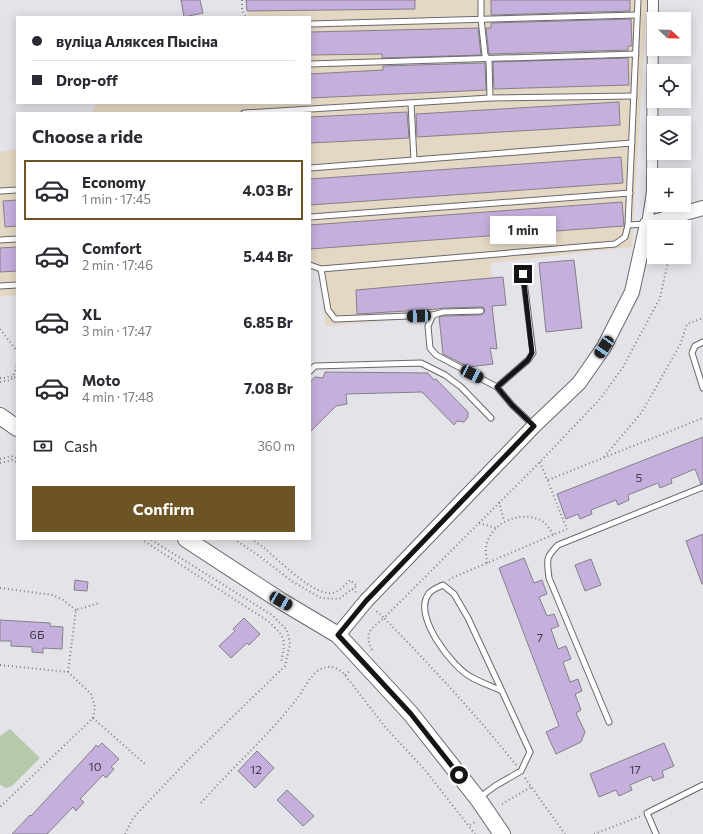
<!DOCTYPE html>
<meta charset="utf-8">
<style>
body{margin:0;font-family:Commissioner,sans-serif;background:#f2f2f3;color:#2b2b33;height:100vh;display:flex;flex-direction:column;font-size:15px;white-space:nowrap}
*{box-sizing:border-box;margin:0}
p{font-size:13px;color:#7c7c81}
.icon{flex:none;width:22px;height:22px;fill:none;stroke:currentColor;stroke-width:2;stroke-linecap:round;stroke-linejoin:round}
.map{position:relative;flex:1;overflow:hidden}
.sheet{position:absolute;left:16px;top:112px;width:295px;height:428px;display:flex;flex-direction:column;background:#fff;border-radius:0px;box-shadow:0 2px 10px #0003}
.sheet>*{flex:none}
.top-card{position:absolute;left:16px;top:16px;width:295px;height:88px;border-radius:0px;box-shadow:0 2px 10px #0003;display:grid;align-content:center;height:88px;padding:0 16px;background:#fff}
.needle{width:26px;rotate:112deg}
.controls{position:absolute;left:647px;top:12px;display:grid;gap:8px}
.controls a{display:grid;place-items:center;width:44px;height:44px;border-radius:0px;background:#fff;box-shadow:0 2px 10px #0003;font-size:20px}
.end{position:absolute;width:18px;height:18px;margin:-9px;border:5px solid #151517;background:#fff;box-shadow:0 0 0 2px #fff}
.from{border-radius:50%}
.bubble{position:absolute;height:28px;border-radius:0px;background:#fff;box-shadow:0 2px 10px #0003;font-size:13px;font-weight:700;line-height:28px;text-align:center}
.car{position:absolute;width:12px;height:24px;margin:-12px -6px;border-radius:5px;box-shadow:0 0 3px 1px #0007;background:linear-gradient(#222 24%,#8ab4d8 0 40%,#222 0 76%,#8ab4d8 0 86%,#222 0)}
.top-card b{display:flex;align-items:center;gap:14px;height:38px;font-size:15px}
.top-card b+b{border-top:1px solid #e1e1e2}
.top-card i{width:10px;height:10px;background:#2b2b33}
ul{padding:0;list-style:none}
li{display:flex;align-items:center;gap:12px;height:60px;margin:0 8px 6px;padding:0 8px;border:2px solid transparent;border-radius:0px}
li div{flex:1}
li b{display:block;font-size:15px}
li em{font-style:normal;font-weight:700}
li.current{border-color:#6d5425}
li>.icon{width:36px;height:36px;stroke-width:1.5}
h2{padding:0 16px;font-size:18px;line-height:48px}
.pay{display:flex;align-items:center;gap:10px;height:44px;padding:0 16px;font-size:15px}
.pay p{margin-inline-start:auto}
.button{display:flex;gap:8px;margin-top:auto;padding:8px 16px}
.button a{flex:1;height:46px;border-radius:0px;background:#6d5425;color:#fff;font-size:16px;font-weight:700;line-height:46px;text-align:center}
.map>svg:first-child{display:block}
.industrial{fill:#e4d8c4}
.green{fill:#b6c9aa}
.building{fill:#c5afdd;stroke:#838186}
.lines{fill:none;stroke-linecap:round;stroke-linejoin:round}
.lane-casing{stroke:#69686d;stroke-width:7}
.street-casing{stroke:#69686d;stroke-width:12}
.secondary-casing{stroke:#69686d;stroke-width:16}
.primary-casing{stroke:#69686d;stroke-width:18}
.path{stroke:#7f7f84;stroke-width:2;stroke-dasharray:1 3;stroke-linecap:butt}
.lane{stroke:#fff;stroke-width:5}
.street{stroke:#fff;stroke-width:10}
.secondary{stroke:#fff;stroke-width:14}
.primary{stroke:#fff;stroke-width:16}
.route{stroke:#151517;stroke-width:5}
.labels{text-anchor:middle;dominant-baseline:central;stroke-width:3;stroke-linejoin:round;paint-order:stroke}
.number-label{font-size:12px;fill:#413c48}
</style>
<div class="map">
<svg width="703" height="834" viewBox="0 0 703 834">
<rect width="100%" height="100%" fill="#e3e3e9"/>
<g class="industrial">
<polygon points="251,0 647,0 632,247 491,263 493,312 325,326 321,269 310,270 310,113 92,113 96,103 310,103 310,17 247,17"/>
<polygon points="17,149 17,295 0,296 0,152"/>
</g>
<polygon class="green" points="10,729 40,758 12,786 6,788 0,785 0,736"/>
<g class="building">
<polygon points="181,0 200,0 203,13 184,17"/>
<polygon points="246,0 415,0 415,9 247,11"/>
<polygon points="491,0 630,0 630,11 491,15"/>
<polygon points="631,19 632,46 628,46 628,50 489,54 486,28 491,28 491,23"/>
<polygon points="478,28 481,55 382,58 382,54 310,55 310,32"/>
<polygon points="628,58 629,85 494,89 493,62"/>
<polygon points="485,63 486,90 310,98 310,74 383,70 383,66"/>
<polygon points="619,102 620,125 417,137 416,114"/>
<polygon points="407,112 409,138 310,143 310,117"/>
<polygon points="621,157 623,183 310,205 310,179"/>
<polygon points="17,200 17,226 5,227 3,201"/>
<polygon points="622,202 624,226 310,249 310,225"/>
<polygon points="17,247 17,271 0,272 0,248"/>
<polygon points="574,260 582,328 546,332 539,263"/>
<polygon points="503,277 506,305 492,306 497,349 490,348 493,364 469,367 443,354 439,317 444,316 481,315 485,311 483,307 443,308 438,309 357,314 356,290"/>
<polygon points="325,372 428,373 434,380 436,379 468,412 468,417 464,422 457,421 454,425 422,392 346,394 347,404 336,406 310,432 310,382 315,377 323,378"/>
<polygon points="703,437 703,483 701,484 695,469 671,479 672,483 660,488 658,483 628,495 629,500 618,505 616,500 591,510 592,514 580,519 578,514 566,519 557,494"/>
<polygon points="703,534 703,584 702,584 686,541"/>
<polygon points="524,558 534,583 542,580 547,594 539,597 547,616 554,614 559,626 551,629 558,649 566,646 571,659 563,662 570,682 578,679 582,691 575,694 581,710 576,713 585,732 581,742 556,754 546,732 559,726 499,568"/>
<polygon points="591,559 601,585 585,591 575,565"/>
<polygon points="75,580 88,582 87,591 74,590"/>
<polygon points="244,618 260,634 249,645 247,643 231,658 219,646 235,631 233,629"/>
<polygon points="0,620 50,623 50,626 63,627 62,649 43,648 43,653 32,652 32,647 11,646 11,641 0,641"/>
<polygon points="102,743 119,759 111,767 114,769 106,778 103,775 80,799 84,802 76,811 73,807 47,834 12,834 30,815 31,816 93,749 96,745 98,747"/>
<polygon points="664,743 674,766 662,771 664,777 653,781 651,776 630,785 632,790 619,796 616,790 599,797 590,774"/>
<polygon points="257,751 274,768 255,788 238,771"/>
<polygon points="287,790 314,816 303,826 277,800"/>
</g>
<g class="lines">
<g class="lane-casing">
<g id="lane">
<polyline points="481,0 481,19 485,55 489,61 490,98"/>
<polyline points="638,0 628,225 646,224"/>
<polyline points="310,24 637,15"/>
<polyline points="310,64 636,54"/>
<polyline points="411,103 414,160"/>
<polyline points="244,113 490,98 634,96"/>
<polyline points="310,168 632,143"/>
<polyline points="0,191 17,190"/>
<polyline points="310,217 630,193"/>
<polyline points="0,240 17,239"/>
<polyline points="310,265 321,269 615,244 625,237 628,225"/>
<polyline points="321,269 328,310 335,319 433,315"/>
<polyline points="0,286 17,285"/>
<polyline points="481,311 443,312 433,315 428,326 430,348 436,355 497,387 512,405 533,425"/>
<polyline points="703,342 695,346 692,353 703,388"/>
<polyline points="310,371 315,366 421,363 445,375 461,387 491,418"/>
<polyline points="497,387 528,360 533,353 523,273"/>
<path d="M609,722L549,578C547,560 545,558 558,545L703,487"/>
<path d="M479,798L495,786L521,771L530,752L502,691L468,618L454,594L443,585C439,587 430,590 428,595C413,616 452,667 471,677C481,683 492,686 502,691"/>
<polyline points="656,834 647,813 703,785"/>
</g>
</g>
<g class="street-casing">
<polyline id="street" points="647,224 652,192 653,0"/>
</g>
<g class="secondary-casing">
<polyline id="secondary" points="338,635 366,601 534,426 579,383 604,347 632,292 647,224 703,208"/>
</g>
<g class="primary-casing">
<g id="primary">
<polyline points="0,416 17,428"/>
<polyline points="186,539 281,601 338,635 411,714 478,799 502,834"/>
</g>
</g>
<g class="path">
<polyline points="242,0 242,10 246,17"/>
<polyline points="0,329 17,351"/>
<polyline points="0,378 6,378 9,376 13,377 17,365"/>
<polyline points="0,382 11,380 13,377 17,378"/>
<polyline points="604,457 642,412 681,343 687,324 703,318"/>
<polyline points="0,459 11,456 17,458"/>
<polyline points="540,462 567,529"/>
<polyline points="0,463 12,460 17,462"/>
<polyline points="548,480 703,418"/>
<polyline points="499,502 504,521"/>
<polyline points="479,523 496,528"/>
<path d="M141,539L268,621C286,638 286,638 281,663"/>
<polyline points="234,539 258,555 293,582 321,598 339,599 352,589 356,592"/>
<path d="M251,539C255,542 260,544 264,548C278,559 314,597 333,593C340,591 345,585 350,580L357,586L352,589"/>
<path d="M487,563C487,558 485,552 486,547C490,523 520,509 542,521C547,524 550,530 554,535"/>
<polyline points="449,580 454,577 567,529"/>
<polyline points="0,588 53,595 63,600 76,610"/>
<path d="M372,650C364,632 370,630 384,618L375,610"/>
<polyline points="0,665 68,672 91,694 95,707 93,718 0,807"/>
<polyline points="68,672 76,610 99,603"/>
<polyline points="345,675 351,670"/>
<polyline points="93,718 146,765"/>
<path d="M516,765C475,713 430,665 384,618L540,462L600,399L623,367L660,298L669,257"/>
<polyline points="525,778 565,834"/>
<path d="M201,803C232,768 268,736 296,700C304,690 310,674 321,669C331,664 338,668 345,675L386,728L425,770L475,834"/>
<polyline points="502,804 531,787"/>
<polyline points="470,825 475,822"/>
<polyline points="125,834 133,818 187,761 285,666 290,644 287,630 272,615 150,539"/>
<polyline points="594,834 641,816"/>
</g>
<use href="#lane" class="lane"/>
<use href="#street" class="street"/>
<use href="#secondary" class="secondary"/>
<use href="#primary" class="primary"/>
</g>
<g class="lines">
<polyline class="route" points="459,775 411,714 338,635 366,601 534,426 512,405 497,387 528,360 532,353 523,274"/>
</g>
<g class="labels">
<g class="number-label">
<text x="639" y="477">5</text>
<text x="37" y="634">6Б</text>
<text x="540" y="637">7</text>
<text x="95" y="766">10</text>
<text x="256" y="769">12</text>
<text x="635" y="769">17</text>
</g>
</g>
</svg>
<div class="controls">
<a><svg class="needle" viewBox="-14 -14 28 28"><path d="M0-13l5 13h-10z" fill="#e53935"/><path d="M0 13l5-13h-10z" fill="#7c7c81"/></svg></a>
<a><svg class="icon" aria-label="locate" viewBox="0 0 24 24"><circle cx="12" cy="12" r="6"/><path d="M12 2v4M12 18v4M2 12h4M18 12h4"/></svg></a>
<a><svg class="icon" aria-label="layers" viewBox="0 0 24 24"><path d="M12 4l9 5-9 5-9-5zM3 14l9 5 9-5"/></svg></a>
<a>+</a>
<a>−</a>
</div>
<i class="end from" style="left:459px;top:775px"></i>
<i class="end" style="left:523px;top:274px"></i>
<div class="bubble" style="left:490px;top:216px;width:66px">1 min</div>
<i class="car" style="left:419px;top:316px;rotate:268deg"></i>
<i class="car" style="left:604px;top:347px;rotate:214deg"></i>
<i class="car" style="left:472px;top:374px;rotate:117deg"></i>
<i class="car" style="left:281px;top:601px;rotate:120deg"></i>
<div class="top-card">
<b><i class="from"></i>вуліца Аляксея Пысіна</b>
<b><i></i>Drop-off</b>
</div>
<section class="sheet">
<h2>Choose a ride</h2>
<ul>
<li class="current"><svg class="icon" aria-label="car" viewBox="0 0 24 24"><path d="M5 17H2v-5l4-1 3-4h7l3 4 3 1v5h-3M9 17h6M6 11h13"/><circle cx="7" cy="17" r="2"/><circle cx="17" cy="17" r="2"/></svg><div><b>Economy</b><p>1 min · 17:45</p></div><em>4.03 Br</em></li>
<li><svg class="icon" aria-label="car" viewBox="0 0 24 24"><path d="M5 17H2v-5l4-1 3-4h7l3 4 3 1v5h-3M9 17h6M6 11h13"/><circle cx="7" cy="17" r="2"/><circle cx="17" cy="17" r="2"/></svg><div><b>Comfort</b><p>2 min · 17:46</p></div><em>5.44 Br</em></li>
<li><svg class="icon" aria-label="car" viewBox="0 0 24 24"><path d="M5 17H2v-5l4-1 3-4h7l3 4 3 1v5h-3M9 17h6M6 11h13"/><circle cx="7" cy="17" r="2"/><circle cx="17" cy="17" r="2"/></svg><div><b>XL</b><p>3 min · 17:47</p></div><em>6.85 Br</em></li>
<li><svg class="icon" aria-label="car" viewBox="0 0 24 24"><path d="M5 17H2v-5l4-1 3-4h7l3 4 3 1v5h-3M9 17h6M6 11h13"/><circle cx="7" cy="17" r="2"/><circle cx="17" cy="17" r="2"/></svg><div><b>Moto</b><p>4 min · 17:48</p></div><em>7.08 Br</em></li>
</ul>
<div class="pay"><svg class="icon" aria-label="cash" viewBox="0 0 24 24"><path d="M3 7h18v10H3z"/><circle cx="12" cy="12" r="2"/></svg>Cash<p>360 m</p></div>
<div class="button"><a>Confirm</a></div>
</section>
</div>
